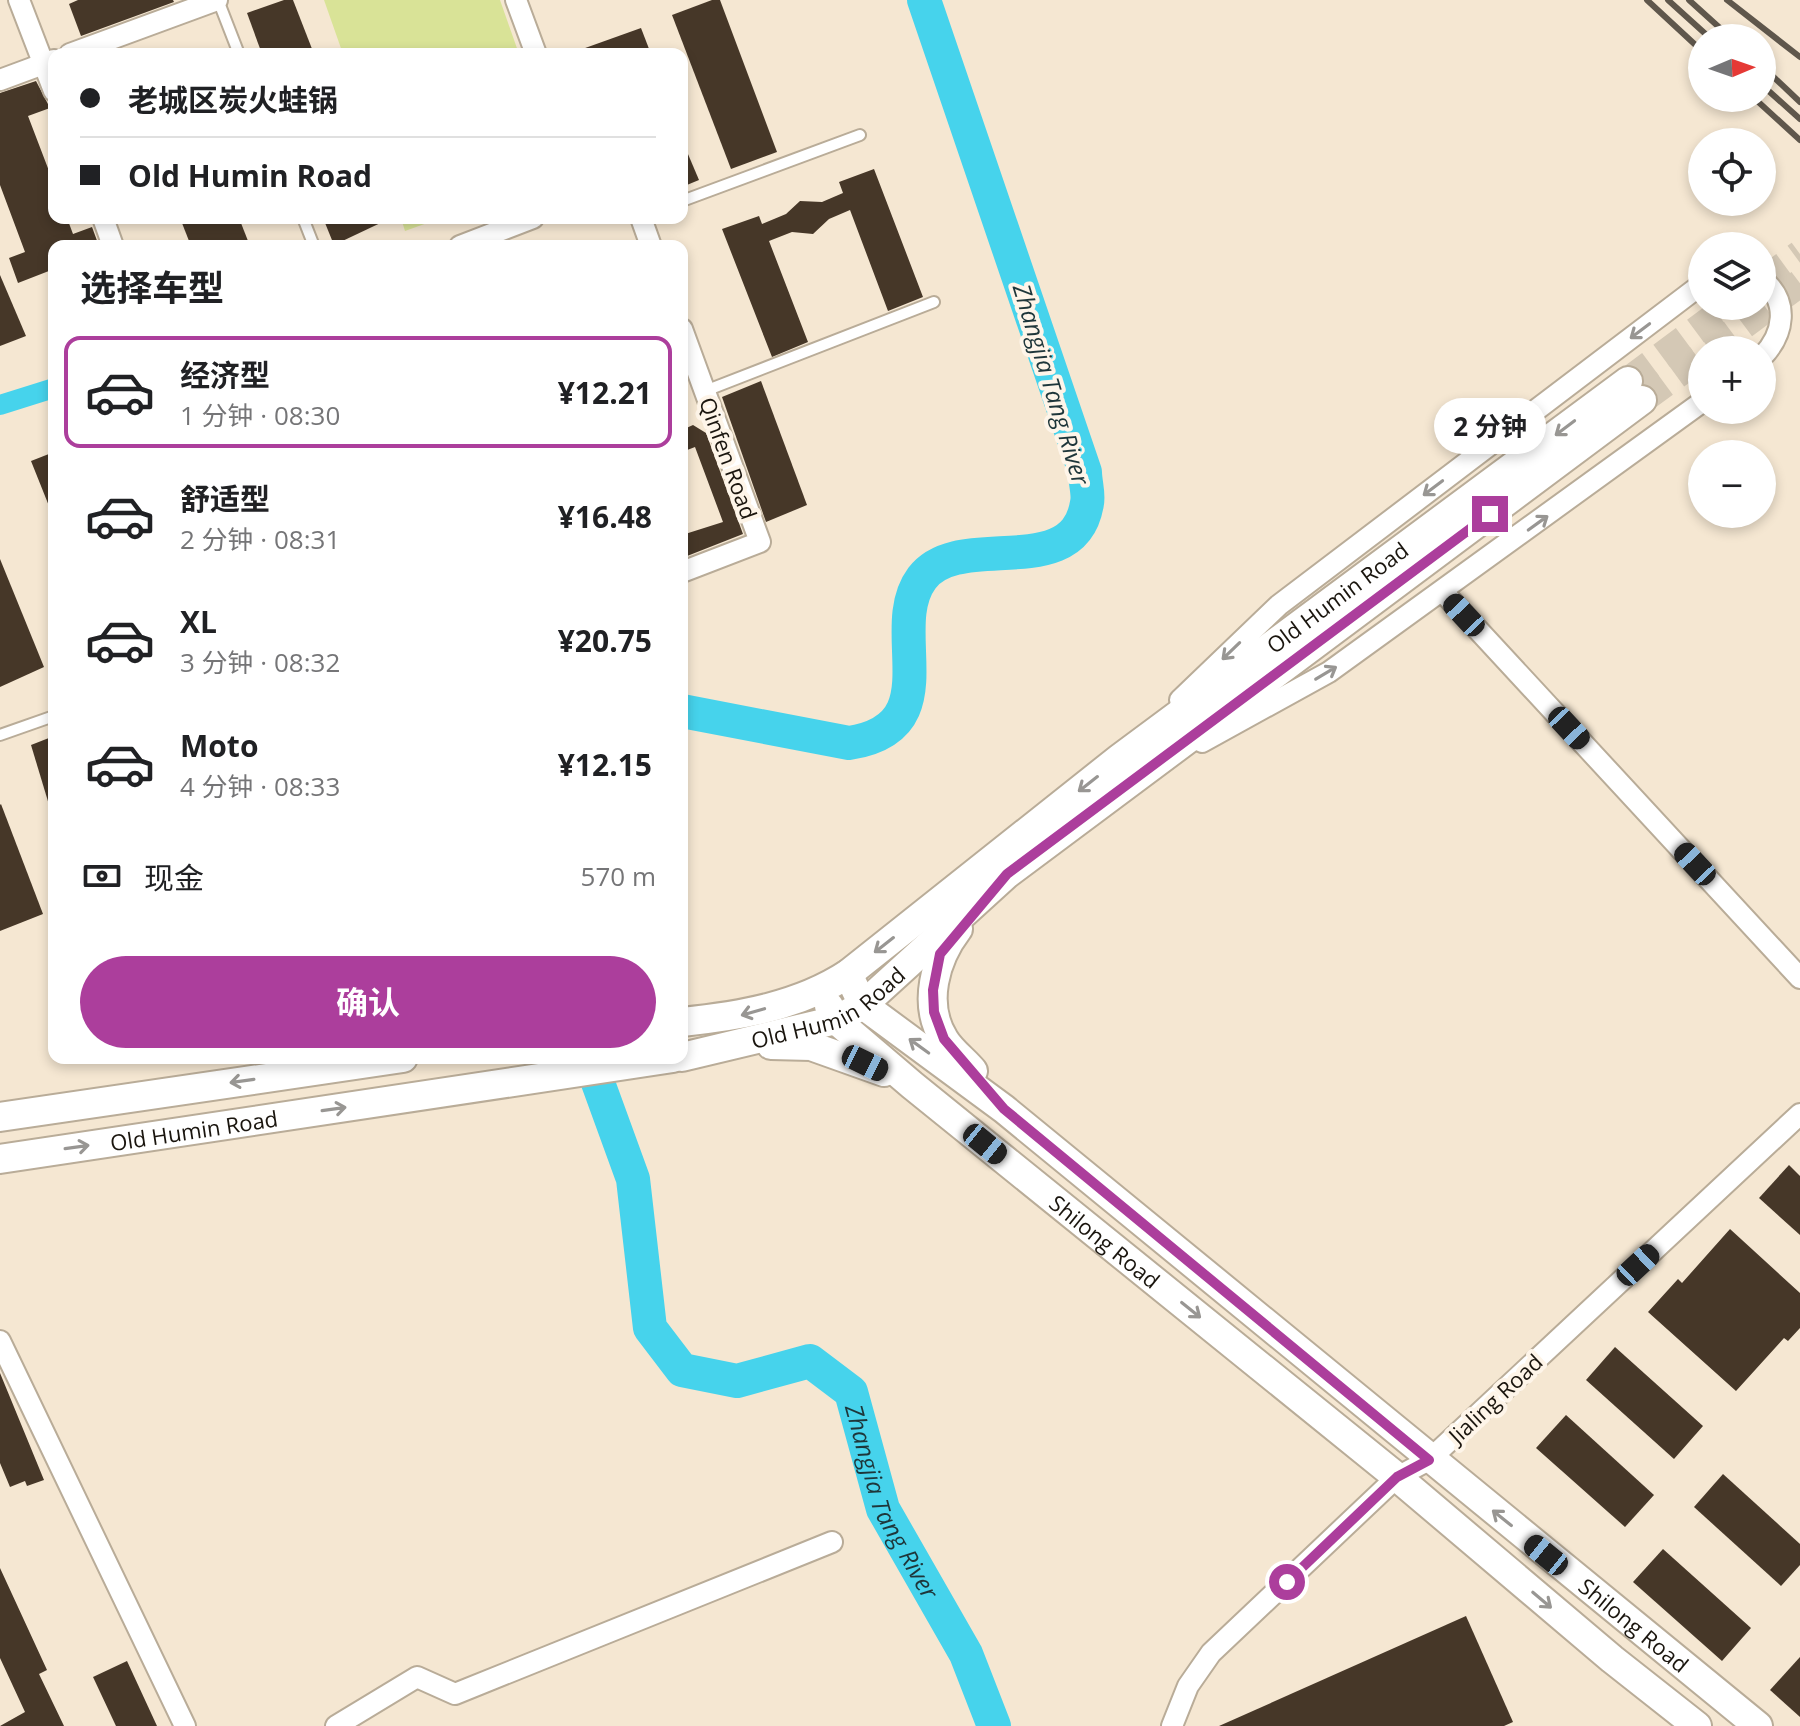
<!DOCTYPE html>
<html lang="zh">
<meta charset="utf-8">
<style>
body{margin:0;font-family:"Open Sans","Noto Sans SC",sans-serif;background:#f2f2f2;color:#202124;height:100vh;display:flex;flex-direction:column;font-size:30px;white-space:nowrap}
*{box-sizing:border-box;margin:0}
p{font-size:26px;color:#757577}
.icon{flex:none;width:44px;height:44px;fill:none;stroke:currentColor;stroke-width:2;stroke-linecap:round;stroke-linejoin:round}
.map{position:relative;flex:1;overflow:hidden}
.sheet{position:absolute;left:48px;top:240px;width:640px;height:824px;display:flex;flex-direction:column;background:#fff;border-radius:16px;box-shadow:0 4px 12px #0003}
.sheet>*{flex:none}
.banner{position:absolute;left:48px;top:48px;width:640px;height:176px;border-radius:16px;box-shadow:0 4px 12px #0003;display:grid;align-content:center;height:176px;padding:0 32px;background:#fff}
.needle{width:52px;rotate:88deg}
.controls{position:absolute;left:1688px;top:24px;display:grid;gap:16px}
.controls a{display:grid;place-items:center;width:88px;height:88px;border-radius:50%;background:#fff;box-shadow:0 4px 12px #0003;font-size:40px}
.end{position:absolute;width:36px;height:36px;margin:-18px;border:10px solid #ac3e9c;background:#fff;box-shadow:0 0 0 4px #fff}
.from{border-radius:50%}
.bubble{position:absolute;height:56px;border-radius:28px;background:#fff;box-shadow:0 4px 12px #0003;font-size:26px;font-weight:700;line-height:56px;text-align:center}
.car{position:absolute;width:24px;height:48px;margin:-24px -12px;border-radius:10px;box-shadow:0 0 6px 2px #0007;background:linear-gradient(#222 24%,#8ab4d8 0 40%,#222 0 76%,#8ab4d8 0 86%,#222 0)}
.banner b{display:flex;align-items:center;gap:28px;height:76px;font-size:30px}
.banner b+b{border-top:2px solid #e0e0e0}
.banner i{width:20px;height:20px;background:#202124}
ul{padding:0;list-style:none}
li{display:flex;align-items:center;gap:24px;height:112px;margin:0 16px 12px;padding:0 16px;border:4px solid transparent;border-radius:16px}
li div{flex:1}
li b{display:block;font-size:30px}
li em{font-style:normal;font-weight:700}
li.current{border-color:#ac3e9c}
li>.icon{width:72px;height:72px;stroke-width:1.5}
h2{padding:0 32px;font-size:36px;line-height:96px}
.pay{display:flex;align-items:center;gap:20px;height:88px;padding:0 32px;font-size:30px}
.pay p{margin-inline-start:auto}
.action{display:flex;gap:16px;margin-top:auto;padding:16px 32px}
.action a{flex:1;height:92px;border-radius:48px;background:#ac3e9c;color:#fff;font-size:32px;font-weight:700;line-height:92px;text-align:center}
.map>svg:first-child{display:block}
.green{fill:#d9e397}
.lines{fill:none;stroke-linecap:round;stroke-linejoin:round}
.canal{stroke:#46d3ec;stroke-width:20}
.river{stroke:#46d3ec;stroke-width:34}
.building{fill:#463728}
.secondary-tunnel{stroke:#d4c8b5;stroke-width:28;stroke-dasharray:28 14;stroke-linecap:butt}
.service-casing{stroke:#b9ac98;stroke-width:14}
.minor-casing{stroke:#b9ac98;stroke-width:24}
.secondary-casing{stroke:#b9ac98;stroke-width:32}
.service{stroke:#fff;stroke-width:10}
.minor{stroke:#fff;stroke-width:20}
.secondary{stroke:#fff;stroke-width:28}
.rail{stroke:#5f574c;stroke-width:6}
.oneway{stroke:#989693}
.route{stroke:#ac3e9c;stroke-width:10}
.labels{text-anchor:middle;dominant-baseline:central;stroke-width:8;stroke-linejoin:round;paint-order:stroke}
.street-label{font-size:22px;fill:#1a150e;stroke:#fef5e9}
.water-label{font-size:24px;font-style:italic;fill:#1e363a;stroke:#fef5e9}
</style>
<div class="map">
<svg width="1800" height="1726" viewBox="0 0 1800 1726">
<rect width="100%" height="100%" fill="#f5e7d2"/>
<g class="green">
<polygon points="324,0 500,0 519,54 343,54"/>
<polygon points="401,218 441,218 405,231"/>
</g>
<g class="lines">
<polyline class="canal" points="0,405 54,388"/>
<g class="river">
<path d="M682,711L849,743C952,727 883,630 922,578C960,528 1074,585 1087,503C1089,494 1085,482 1085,472L924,0"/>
<path id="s1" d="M589,1058L633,1179L650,1328L682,1370L737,1381L810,1361L851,1392L883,1509L966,1654L994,1726"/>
</g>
</g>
<g class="building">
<polygon points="78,0 173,0 174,2 81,36 69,4"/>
<polygon points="284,0 293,0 314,54 262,54 247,13"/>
<polygon points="712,0 720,0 777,152 731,169 672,15"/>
<polygon points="641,28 651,54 574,54 574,52"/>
<polygon points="36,81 50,108 28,116 54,184 54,218 67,218 73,234 92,227 99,246 54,246 54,269 18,283 9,258 25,252 0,185 0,93"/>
<polygon points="682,140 699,180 682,187"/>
<polygon points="874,169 923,297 888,311 850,210 829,219 813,234 792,232 769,241 808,342 772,357 722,229 759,216 762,224 786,214 800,201 822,202 843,193 839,182"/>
<polygon points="180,218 239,218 250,246 191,246"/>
<polygon points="323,218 391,218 334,245"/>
<polygon points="0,275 26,336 0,346"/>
<polygon points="761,381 807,505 766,522 722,397"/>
<polygon points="693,425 706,433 743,534 682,558 682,535 723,522 695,447 682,452 682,430"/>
<polygon points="54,452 54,516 53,516 31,461"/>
<polygon points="0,559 44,667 0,687"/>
<polygon points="54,736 54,808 50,808 31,745"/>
<polygon points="1,804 43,914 0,931 0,805"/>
<polygon points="1789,1165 1800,1176 1800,1235 1759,1198"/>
<polygon points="1730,1229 1800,1293 1800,1328 1788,1341 1784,1338 1736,1391 1648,1312 1678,1279 1682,1283"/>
<polygon points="1615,1347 1703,1426 1674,1459 1586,1380"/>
<polygon points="0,1373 44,1480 27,1486 25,1481 10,1487 0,1463"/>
<polygon points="1566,1415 1654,1495 1625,1527 1536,1448"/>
<polygon points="1723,1474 1800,1544 1800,1565 1781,1586 1694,1507"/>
<polygon points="1663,1549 1751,1628 1722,1661 1633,1582"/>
<polygon points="0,1568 47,1670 39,1674 64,1726 0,1726 25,1712 0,1658"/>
<polygon points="1466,1616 1513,1722 1504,1726 1219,1726"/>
<polygon points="1800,1657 1800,1717 1770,1690"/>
<polygon points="127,1661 157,1726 116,1726 93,1677"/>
</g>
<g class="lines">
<g class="secondary-tunnel">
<polyline points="1762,282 1800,254"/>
<polyline points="1710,350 1800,283"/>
<polyline points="1628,381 1729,306"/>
<polyline points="1642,400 1702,356"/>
</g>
<g class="service-casing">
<g id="service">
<polyline points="218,0 239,54"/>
<polyline points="682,201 860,135"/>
<polyline points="303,218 314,246"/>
<polyline points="705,391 934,302"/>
<polyline points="0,735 54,716"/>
</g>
</g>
<g class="minor-casing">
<g id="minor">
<polyline points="19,0 54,91"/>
<polyline points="516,0 536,54"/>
<polyline points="70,54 217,0"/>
<polyline points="0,80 54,60"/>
<polyline points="103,218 113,246"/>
<polyline points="641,218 651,246"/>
<polyline points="460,246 533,218"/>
<path d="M1762,279C1790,302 1784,334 1762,357"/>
<polyline points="682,329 760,542 682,572"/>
<polyline points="1443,592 1800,978"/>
<polyline points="1180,700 1279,605 1702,284"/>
<polyline points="1202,742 1329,672 1702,402"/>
<polyline points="0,1341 185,1726"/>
<polyline points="336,1726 417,1677 455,1694 832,1542"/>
<polyline points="1172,1726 1188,1686 1211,1653 1397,1477 1429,1460 1800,1114"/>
</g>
</g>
<g class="secondary-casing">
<g id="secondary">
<path d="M958,929C935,959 922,1004 944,1039C951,1051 965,1061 973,1071"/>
<path id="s2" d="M848,974L863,1005L1004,1109L1758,1726"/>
<path id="s3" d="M829,1006L836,1020L912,1085L1397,1477L1612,1659L1697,1726"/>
<path id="s4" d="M682,1022C740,1016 799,1006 848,974L1120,758L1628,381"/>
<polyline points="771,1045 811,1046 884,1072"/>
<path id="s5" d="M682,1057L836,1020L863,1005L1007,874L1642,400"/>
<polyline points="0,1117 403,1058"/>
<path id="s6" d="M0,1159L673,1058"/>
</g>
</g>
<use href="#service" class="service"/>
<use href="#minor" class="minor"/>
<use href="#secondary" class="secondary"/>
<g class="rail">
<polyline points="1647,0 1702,51"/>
<polyline points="1668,0 1710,38"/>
<polyline points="1689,0 1731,38"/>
<polyline points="1727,0 1800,57"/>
<polyline points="1762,66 1800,102"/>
<polyline points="1762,85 1800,119"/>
<polyline points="1754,98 1800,140"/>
</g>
</g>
<defs><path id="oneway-shaft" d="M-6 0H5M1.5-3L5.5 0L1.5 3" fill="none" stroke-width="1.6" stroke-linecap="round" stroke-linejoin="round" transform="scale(2)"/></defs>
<g class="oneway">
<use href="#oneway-shaft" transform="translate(1640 331) rotate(143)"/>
<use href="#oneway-shaft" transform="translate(1565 428) rotate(143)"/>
<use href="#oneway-shaft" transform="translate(1433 488) rotate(143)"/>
<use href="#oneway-shaft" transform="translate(1538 523) rotate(-36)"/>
<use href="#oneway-shaft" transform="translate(1231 651) rotate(136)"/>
<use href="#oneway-shaft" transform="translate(1326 673) rotate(-31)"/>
<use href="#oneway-shaft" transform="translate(1088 784) rotate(142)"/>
<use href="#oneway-shaft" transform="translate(884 945) rotate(142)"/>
<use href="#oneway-shaft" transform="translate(753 1012) rotate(164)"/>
<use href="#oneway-shaft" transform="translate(919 1046) rotate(-144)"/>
<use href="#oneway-shaft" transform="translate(242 1081) rotate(172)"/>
<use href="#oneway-shaft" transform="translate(334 1109) rotate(-8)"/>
<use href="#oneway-shaft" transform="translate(77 1147) rotate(-8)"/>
<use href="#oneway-shaft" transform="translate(1191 1310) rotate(39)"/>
<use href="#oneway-shaft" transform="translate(1502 1518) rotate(-141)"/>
<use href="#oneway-shaft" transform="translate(1542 1600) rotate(40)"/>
</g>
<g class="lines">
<polyline class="route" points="1287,1582 1397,1477 1429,1460 1004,1109 944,1039 934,1012 933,990 940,954 1007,874 1490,514"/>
</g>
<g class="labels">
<g class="street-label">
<text transform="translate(729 458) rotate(70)">Qinfen Road</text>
<text stroke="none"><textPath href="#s4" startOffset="792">Old Humin Road</textPath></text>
<text stroke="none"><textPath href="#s5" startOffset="156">Old Humin Road</textPath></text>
<text stroke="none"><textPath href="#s6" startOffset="196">Old Humin Road</textPath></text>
<text stroke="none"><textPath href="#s3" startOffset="364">Shilong Road</textPath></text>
<text transform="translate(1495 1398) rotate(-43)">Jialing Road</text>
<text stroke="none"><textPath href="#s2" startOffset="1024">Shilong Road</textPath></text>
</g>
<g class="water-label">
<text transform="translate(1052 384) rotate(73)">Zhangjia Tang River</text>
<text stroke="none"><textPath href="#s1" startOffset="632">Zhangjia Tang River</textPath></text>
</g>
</g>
</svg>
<div class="controls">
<a><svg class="needle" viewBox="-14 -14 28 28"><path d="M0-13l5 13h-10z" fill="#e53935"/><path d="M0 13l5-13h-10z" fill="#757577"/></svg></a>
<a><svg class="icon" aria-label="locate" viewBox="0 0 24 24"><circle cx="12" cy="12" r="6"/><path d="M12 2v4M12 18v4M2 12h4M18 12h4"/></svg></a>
<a><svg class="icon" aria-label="layers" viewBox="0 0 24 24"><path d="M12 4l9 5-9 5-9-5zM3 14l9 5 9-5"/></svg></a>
<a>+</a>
<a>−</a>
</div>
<i class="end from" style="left:1287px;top:1582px"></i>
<i class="end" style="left:1490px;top:514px"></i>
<div class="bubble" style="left:1434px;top:398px;width:112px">2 分钟</div>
<i class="car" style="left:1464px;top:615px;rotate:317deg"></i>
<i class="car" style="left:1569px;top:728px;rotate:137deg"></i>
<i class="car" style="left:1695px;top:864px;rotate:317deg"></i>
<i class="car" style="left:865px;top:1063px;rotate:116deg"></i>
<i class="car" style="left:985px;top:1144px;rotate:129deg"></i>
<i class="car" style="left:1638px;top:1265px;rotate:47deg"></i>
<i class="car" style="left:1546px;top:1555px;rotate:309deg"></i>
<div class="banner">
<b><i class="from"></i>老城区炭火蛙锅</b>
<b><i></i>Old Humin Road</b>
</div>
<section class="sheet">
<h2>选择车型</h2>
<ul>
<li class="current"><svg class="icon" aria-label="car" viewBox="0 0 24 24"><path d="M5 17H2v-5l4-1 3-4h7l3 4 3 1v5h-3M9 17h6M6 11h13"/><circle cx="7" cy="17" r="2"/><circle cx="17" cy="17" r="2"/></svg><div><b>经济型</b><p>1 分钟 · 08:30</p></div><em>¥12.21</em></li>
<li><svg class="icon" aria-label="car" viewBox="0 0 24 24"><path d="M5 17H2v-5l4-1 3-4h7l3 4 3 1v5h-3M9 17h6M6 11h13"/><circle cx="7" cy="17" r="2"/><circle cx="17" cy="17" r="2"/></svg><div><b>舒适型</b><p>2 分钟 · 08:31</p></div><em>¥16.48</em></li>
<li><svg class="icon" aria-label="car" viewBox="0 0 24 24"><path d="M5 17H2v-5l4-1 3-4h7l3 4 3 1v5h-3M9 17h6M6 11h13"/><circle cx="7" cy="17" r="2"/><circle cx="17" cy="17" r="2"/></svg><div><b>XL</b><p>3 分钟 · 08:32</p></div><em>¥20.75</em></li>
<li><svg class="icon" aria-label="car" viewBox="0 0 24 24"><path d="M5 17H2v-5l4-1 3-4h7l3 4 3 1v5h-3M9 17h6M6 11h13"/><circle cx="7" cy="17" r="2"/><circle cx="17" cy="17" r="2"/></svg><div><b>Moto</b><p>4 分钟 · 08:33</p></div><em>¥12.15</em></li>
</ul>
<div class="pay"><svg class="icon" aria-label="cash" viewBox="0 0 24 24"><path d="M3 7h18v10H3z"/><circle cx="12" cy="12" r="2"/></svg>现金<p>570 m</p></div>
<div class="action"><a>确认</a></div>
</section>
</div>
